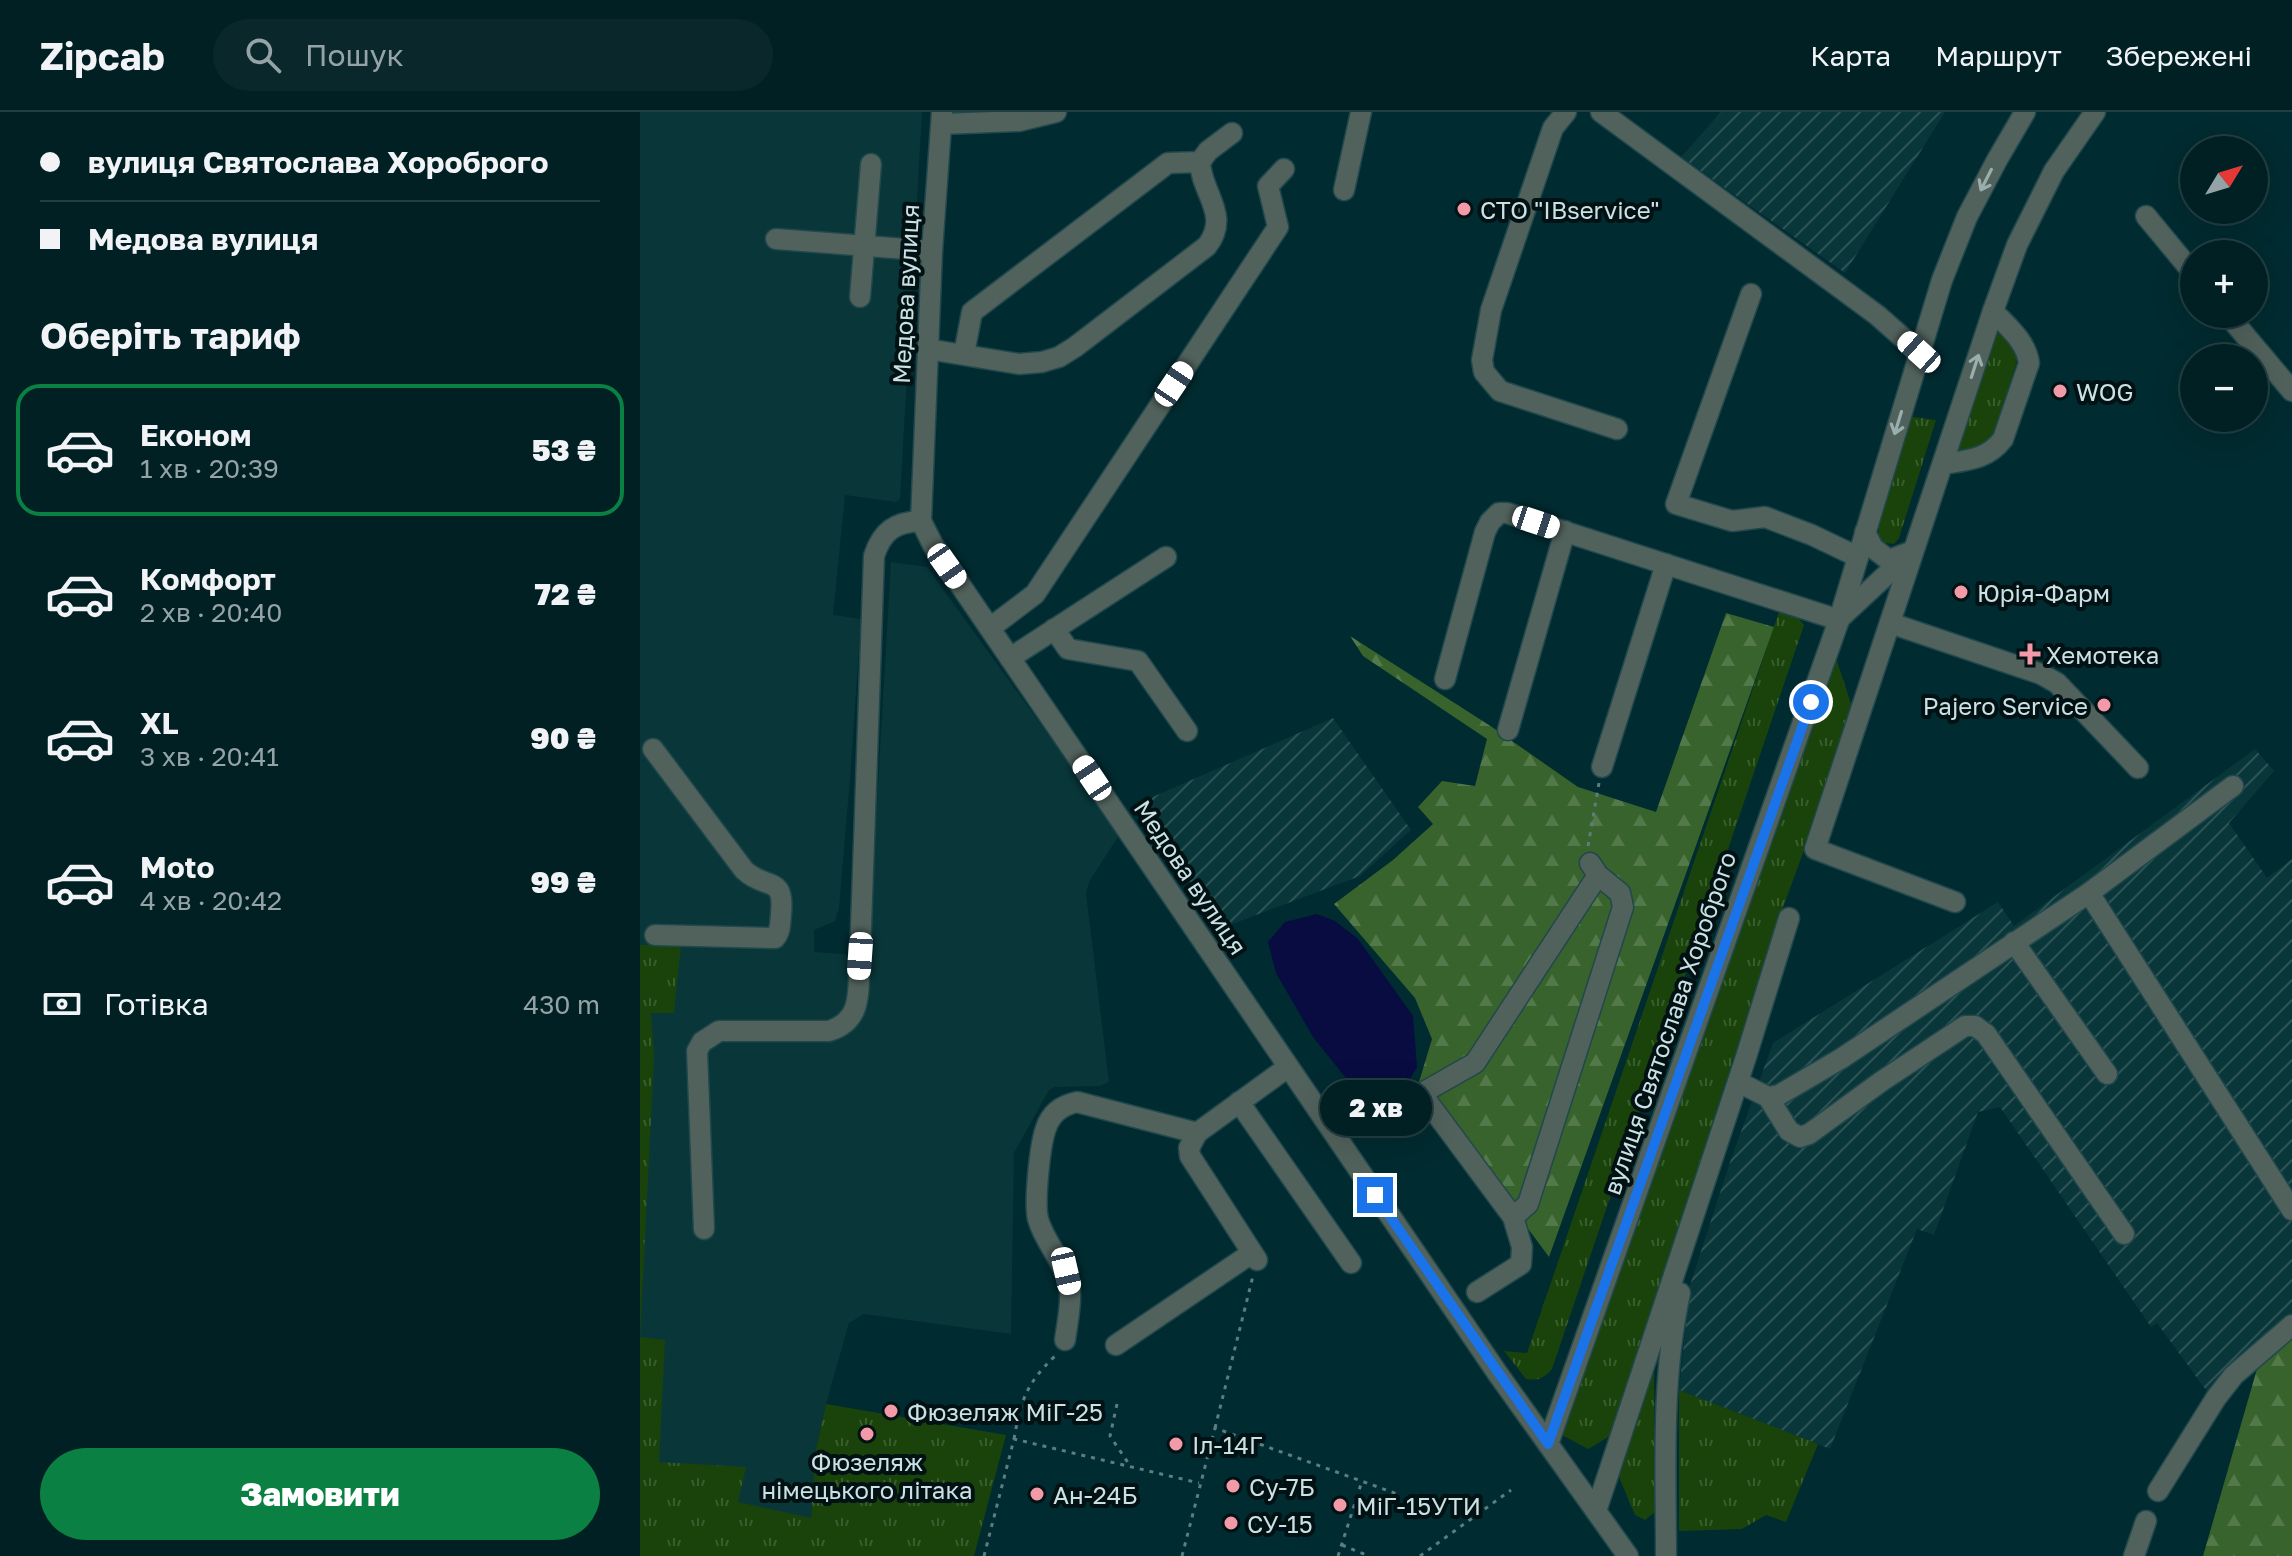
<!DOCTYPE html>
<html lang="uk">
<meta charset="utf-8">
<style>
body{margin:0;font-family:"Golos Text",sans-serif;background:#0a282c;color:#f1f3f6;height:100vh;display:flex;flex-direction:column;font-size:30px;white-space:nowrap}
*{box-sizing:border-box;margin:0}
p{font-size:26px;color:#95a3a6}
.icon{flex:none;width:44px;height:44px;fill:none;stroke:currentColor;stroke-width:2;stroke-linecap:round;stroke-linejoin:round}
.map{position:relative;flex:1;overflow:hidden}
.side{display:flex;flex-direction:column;background:#002024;width:640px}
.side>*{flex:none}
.guide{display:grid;align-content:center;height:176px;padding:0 40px;background:#002024}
.needle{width:52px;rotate:52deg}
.tools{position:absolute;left:1540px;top:24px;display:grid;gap:16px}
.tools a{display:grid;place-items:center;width:88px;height:88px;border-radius:50%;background:#002024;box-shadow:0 8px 32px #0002,0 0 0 2px #223e41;font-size:40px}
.end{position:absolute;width:36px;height:36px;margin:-18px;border:10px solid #1a73e8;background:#fff;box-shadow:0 0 0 4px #fff}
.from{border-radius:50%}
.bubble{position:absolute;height:56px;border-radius:28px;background:#002024;box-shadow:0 8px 32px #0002,0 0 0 2px #223e41;font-size:26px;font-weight:800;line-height:56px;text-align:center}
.car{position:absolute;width:24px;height:48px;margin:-24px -12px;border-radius:10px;box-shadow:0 0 6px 2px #0007;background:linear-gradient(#fff 24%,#345 0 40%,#fff 0 76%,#345 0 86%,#fff 0)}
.guide b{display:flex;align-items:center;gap:28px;height:76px;font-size:30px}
.guide b+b{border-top:2px solid #223e41}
.guide i{width:20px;height:20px;background:#f1f3f6}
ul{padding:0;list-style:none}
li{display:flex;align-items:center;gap:24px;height:132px;margin:0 16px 12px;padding:0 24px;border:4px solid transparent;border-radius:24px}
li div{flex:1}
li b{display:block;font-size:30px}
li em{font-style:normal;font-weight:800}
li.current{border-color:#0b8043}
li>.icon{width:72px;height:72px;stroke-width:1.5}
h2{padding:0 40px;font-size:36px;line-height:96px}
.pay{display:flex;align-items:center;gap:20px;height:88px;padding:0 40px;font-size:30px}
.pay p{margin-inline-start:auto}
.button{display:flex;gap:16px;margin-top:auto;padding:16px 40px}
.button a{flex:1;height:92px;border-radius:48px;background:#0b8043;color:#fff;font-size:32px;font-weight:800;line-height:92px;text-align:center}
header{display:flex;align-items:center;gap:48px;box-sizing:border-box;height:112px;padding:0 40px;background:#002024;border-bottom:2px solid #223e41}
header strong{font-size:38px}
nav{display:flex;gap:44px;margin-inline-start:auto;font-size:28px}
.search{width:560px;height:72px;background:#0a282c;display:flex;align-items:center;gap:20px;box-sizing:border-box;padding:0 28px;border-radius:44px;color:#95a3a6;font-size:30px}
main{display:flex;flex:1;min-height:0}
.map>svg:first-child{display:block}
.built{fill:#093639}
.industrial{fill:url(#industrial-furrows)}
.grass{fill:url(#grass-tufts)}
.forest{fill:url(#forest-firs)}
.water{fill:#080c40}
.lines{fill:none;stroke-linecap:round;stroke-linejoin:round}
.minor-casing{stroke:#20484d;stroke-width:23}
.path{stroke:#5c7d82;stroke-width:3;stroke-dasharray:4 6;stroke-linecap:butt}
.minor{stroke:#51615b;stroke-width:20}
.oneway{stroke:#9aaead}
.route{stroke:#1a73e8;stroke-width:10}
.poi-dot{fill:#f39aa8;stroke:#021113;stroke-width:3}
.labels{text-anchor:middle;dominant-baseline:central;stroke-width:8;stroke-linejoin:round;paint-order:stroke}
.poi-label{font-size:24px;fill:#cbe1e4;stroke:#021113;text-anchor:start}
.street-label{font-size:24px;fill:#cbe1e4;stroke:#021113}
</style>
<header>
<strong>Zipcab</strong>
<div class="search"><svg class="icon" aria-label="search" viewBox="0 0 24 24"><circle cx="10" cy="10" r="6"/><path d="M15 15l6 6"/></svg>Пошук</div>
<nav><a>Карта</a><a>Маршрут</a><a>Збережені</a></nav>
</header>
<main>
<section class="side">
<div class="guide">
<b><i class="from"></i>вулиця Святослава Хороброго</b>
<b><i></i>Медова вулиця</b>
</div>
<h2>Оберіть тариф</h2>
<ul>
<li class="current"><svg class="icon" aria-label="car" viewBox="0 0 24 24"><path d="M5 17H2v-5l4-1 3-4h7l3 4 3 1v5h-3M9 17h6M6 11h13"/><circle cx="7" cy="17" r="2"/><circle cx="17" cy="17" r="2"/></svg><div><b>Економ</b><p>1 хв · 20:39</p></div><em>53 ₴</em></li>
<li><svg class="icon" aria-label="car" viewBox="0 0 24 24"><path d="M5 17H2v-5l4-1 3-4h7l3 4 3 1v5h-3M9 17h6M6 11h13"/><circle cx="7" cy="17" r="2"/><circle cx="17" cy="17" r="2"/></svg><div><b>Комфорт</b><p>2 хв · 20:40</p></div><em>72 ₴</em></li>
<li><svg class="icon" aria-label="car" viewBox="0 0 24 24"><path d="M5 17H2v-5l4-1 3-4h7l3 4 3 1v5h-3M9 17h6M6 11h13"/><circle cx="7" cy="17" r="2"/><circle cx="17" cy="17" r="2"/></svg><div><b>XL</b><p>3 хв · 20:41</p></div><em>90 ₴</em></li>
<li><svg class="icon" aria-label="car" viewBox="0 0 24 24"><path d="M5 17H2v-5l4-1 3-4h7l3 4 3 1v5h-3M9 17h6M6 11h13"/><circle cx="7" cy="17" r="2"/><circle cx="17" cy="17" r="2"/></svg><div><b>Moto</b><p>4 хв · 20:42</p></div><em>99 ₴</em></li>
</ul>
<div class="pay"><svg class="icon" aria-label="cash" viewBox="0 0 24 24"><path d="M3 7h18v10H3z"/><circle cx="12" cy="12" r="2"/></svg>Готівка<p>430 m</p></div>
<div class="button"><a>Замовити</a></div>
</section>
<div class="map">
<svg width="1652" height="1444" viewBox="0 0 1652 1444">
<defs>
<pattern id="industrial-furrows" width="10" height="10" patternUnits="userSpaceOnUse" patternTransform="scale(2)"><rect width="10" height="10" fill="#093639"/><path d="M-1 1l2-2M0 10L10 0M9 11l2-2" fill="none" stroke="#2c5356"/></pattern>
<pattern id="grass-tufts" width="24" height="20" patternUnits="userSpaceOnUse" patternTransform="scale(2)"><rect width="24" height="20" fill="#19430b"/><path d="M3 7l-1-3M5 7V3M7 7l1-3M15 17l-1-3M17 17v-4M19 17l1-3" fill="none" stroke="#395e2e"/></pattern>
<pattern id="forest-firs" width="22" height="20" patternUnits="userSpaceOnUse" patternTransform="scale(2)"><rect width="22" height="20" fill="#38632c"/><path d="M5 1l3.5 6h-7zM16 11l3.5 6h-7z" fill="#53794a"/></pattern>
</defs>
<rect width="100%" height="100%" fill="#002b30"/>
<polygon class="built" points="0,0 282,0 260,387 256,390 205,383 193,503 221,507 210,667 199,796 195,809 174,818 174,840 228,844 251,450 287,455 480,722 450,768 446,781 469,970 460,974 415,975 409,978 374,1041 371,1222 224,1202 209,1211 186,1292 175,1342 171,1406 0,1444"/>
<g class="industrial">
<polygon points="1081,0 1305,0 1205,161 1041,45"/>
<polygon points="693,606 771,718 720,764 579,817 501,690"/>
<polygon points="1615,637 1634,659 1589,711 1627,766 1652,747 1652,1224 1619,1250 1579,1296 1517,1211 1511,1215 1360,995 1338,1000 1294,1123 1277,1117 1190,1337 1039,1278 1050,1173 1090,1050 1133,931 1358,790 1374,814"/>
</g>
<g class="grass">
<polygon points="1356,213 1379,242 1352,332 1312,344"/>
<polygon points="1266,304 1296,308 1259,426 1254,432 1238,430 1240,390"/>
<path d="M1140,497L1155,502L1164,513L912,1257C904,1266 899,1269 886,1267L864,1239L887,1241Z"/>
<polygon points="1196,546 1214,601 1140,804 970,1324 948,1337 922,1323"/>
<polygon points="0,833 41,833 34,901 11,901 14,945 0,1225 25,1228 19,1350 106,1355 98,1390 171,1406 175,1342 186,1292 366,1323 334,1444 0,1444"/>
<polygon points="1014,1247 1015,1400 1005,1408 995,1403 979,1365 977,1344"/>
<polygon points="1039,1278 1178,1332 1146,1410 1126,1403 1102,1417 1039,1419"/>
</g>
<g class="forest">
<polygon points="1086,501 1134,515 909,1145 779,970 792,927 775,886 694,792 753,748 793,712 778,695 802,669 835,674 847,627 723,544 710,524 852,615 938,675 1016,700"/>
<polygon points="1652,1224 1652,1444 1563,1444 1619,1250"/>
</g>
<polygon class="water" points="677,802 695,809 718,827 773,904 777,955 758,988 725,990 673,925 636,861 628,830 645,810"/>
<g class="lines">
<g class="minor-casing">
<g id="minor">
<polyline points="302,0 292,139 281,409 293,433 858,1262 988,1444"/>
<polyline points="926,0 913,16 851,198 842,248 844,260 860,279 977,317"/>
<polyline points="961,0 1237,203 1279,240"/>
<polyline points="302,12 379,9 416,0"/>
<polyline points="704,78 721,0"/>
<polyline points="1506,104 1554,162"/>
<polyline points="136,127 292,139"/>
<polyline points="1111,182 1036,392 1092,409 1125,405 1172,423 1218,445"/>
<polyline points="220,185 231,52"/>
<polyline points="1587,202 1652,279"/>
<path d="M287,237L379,252L402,250L419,245L435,235L567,134C591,103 561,81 560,50L568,39L592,21"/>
<polyline points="324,242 332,200 528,51 560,50"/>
<path d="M1303,352C1327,348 1347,348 1363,327L1389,251C1386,229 1368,215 1353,199"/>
<polyline points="1225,420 1233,436 1249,448 1270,440"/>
<polyline points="1200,506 1273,438"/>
<polyline points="1250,511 1401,562 1417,571 1498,656"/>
<polyline points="350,516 395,482 638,115 628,74 644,57"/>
<polyline points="414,517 428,537 498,549 547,619"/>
<polyline points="370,546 526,445"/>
<polyline points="805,567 845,420 850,410 859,401 867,401 1199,508"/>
<polyline points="868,618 925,419"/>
<path d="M13,637L104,758C126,779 145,762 141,802C140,811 141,819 135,826L15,823"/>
<polyline points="962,655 1026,452"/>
<polyline points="1449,781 1652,1098"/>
<polyline points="1315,790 1175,737 1353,199 1377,133 1414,59 1455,0"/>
<polyline points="1374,830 1467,962"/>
<polyline points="1098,970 1128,985 1139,983 1202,946 1449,781 1593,674"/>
<polyline points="781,981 873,1105 882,1135 881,1152 837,1180"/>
<polyline points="1128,985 1149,1019 1160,1025 1169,1022 1242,969 1325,914 1335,914 1346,922 1484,1122"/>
<polyline points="599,990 711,1151"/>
<polyline points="726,1013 835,951 958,763"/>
<polyline points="873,1105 888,1092 983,795 980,781 958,763 950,751"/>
<path d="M64,1117L57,939L62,930L79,919H189C225,908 217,876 220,844L234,444C242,419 255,410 281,409"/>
<polyline points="617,1148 550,1044 549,1036 557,1021 648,955"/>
<path d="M425,1228C427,1213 431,1195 430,1180C428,1152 405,1133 398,1107C394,1090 400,1032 406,1016C411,1001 423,993 437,990L557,1021"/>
<polyline points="476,1233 612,1141"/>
<polyline points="908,1332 1199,508 1302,168 1327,105 1357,48 1385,0"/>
<polyline points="1518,1379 1576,1286 1594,1263 1652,1213"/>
<polyline points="956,1399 1106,945 1149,806"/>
<path d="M1026,1444C1026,1356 1021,1268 1040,1181"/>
<polyline points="1494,1444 1506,1409"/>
</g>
</g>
<g class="path">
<polyline points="948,734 959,671"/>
<polyline points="477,1292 470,1324 491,1355"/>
<polyline points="575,1316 613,1164"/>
<path d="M374,1327C381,1288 386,1272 415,1244"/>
<polyline points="702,1433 729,1444"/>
<polyline points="344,1444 374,1327 559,1371"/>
<polyline points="542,1444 575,1316 760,1383"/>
<polyline points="698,1444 722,1369"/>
<polyline points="780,1444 871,1378"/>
</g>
<use href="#minor" class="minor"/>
</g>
<defs><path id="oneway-shaft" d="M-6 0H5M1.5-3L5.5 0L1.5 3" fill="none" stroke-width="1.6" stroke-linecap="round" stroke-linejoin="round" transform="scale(2)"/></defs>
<g class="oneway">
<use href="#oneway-shaft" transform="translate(1346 68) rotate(117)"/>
<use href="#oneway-shaft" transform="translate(1335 254) rotate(-72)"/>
<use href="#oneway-shaft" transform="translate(1258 311) rotate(107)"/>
</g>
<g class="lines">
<polyline class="route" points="735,1083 908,1332 1171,590"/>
</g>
<g class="poi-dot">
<circle cx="824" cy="97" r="8"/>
<circle cx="1420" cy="279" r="8"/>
<circle cx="1321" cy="480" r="8"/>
<path d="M1386 530h8v8h8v8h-8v8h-8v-8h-8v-8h8z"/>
<circle cx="1464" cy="593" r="8"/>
<circle cx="251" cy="1299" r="8"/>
<circle cx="227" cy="1322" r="8"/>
<circle cx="536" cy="1332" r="8"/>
<circle cx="593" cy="1374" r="8"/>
<circle cx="397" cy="1382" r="8"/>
<circle cx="700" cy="1393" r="8"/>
<circle cx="591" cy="1411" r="8"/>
</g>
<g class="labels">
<g class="poi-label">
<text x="840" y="97">СТО "IBservice"</text>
<text x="1436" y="279">WOG</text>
<text x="1337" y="480">Юрія-Фарм</text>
<text x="1406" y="542">Хемотека</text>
<text x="1448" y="593" text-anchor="end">Pajero Service</text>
<text x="267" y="1299">Фюзеляж МіГ-25</text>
<text x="552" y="1332">Іл-14Г</text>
<text x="227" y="1349" text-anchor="middle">Фюзеляж<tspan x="227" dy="28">німецького літака</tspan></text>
<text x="609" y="1374">Су-7Б</text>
<text x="413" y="1382">Ан-24Б</text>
<text x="716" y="1393">МіГ-15УТИ</text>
<text x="607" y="1411">СУ-15</text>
</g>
<g class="street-label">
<text transform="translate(265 182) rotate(-87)">Медова вулиця</text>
<text transform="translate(551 765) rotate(56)">Медова вулиця</text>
<text transform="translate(1029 911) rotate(-71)">вулиця Святослава Хороброго</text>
</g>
</g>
</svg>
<div class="tools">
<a><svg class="needle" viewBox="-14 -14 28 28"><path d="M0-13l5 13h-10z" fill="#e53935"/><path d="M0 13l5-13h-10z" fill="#95a3a6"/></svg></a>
<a>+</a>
<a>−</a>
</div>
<i class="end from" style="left:1171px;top:590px"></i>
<i class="end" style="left:735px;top:1083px"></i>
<div class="bubble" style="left:680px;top:968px;width:112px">2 хв</div>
<i class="car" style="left:1279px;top:240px;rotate:312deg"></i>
<i class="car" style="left:534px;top:272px;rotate:34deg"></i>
<i class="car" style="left:896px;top:410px;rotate:108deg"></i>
<i class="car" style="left:307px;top:454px;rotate:145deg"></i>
<i class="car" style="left:452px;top:666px;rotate:326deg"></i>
<i class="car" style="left:220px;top:844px;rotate:184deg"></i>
<i class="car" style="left:426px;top:1159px;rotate:167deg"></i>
</div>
</main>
